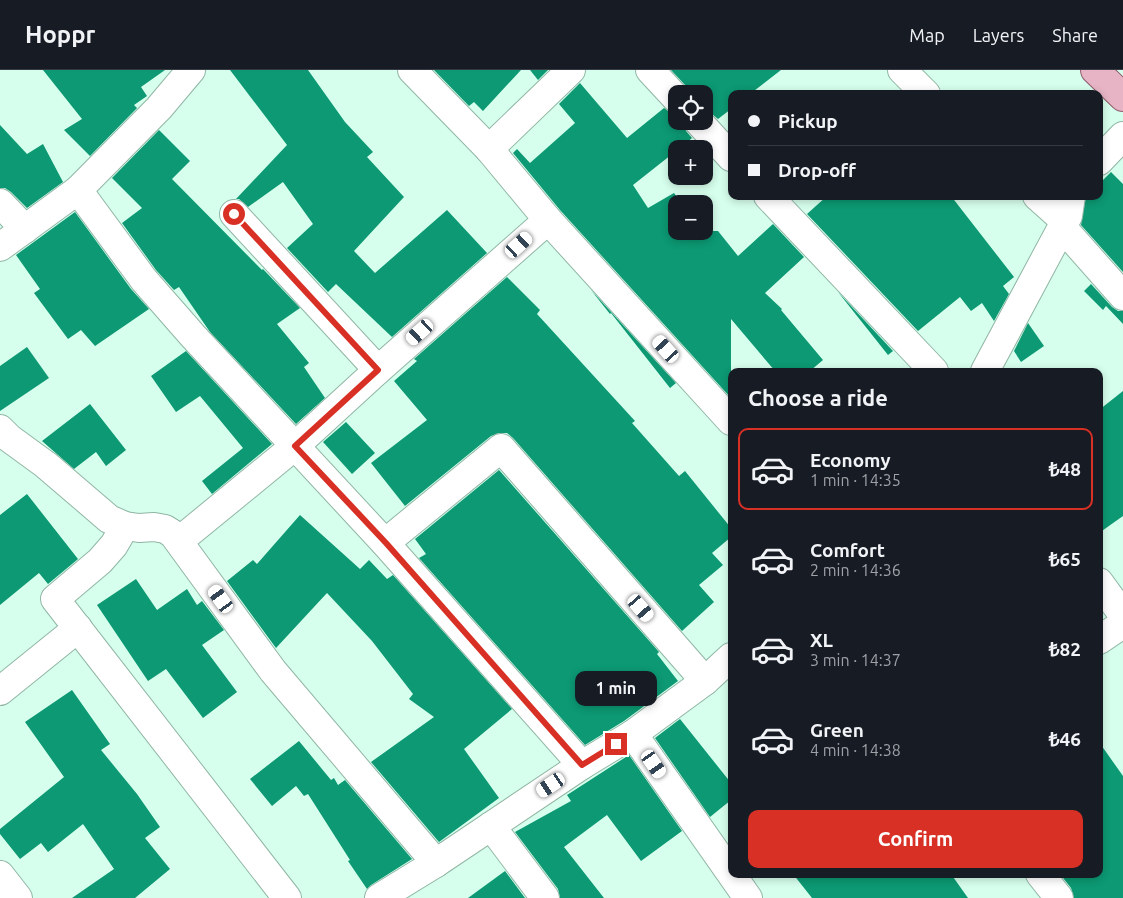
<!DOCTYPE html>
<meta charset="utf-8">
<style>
body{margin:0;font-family:Ubuntu,sans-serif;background:#242831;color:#f1f3f6;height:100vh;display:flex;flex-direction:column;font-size:19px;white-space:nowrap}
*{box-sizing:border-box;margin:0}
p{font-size:16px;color:#9ea1a6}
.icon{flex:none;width:28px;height:28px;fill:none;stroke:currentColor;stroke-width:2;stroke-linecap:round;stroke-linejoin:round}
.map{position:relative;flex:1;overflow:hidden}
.sheet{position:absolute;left:728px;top:298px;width:375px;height:510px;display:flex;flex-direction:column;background:#171b24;border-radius:10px;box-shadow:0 2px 8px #0003}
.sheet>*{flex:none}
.guide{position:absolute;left:728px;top:20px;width:375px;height:110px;border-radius:10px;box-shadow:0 2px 8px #0003;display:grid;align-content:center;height:110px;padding:0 20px;background:#171b24}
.controls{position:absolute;left:668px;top:15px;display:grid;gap:10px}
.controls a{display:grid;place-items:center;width:45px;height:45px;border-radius:10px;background:#171b24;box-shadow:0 2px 8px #0003;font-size:25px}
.end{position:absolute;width:22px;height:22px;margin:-11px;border:6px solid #d93025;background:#fff;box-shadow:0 0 0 2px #fff}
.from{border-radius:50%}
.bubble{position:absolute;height:35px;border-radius:10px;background:#171b24;box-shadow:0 2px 8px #0003;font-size:16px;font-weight:600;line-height:35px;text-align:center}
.car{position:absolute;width:15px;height:30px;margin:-15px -8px;border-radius:6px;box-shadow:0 0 4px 1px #0007;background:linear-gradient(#fff 24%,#345 0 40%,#fff 0 76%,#345 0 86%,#fff 0)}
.guide b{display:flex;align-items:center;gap:18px;height:48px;font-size:19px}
.guide b+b{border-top:1px solid #363941}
.guide i{width:12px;height:12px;background:#f1f3f6}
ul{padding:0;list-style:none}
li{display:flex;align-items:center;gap:15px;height:82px;margin:0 10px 8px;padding:0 10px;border:2px solid transparent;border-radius:10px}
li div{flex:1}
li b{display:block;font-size:19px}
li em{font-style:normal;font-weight:600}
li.selected{border-color:#d93025}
li>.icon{width:45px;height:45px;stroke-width:1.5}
h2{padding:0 20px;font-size:22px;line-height:60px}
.action{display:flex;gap:10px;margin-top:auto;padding:10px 20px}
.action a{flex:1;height:58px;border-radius:10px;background:#d93025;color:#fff;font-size:20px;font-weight:600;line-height:58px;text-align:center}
header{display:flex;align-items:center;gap:30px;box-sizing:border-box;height:70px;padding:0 25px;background:#171b24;border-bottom:1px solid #363941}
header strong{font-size:24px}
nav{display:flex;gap:28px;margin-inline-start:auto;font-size:18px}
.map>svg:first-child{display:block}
.building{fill:#0c9973}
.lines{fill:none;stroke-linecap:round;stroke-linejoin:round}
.minor-casing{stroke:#90b6a5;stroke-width:30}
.major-casing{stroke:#8d5b6c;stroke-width:30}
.minor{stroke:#fff;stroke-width:28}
.major{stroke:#e6b4c5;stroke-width:28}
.route{stroke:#d93025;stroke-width:6}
</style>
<header>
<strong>Hoppr</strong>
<nav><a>Map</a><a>Layers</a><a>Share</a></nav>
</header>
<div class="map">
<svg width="1123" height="828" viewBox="0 0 1123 828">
<rect width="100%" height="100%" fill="#d7ffed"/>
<g class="building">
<polygon points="43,0 165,0 141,17 147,26 134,35 137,38 90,86 64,60 82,49"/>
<polygon points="230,0 308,0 345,52 373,82 367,87 404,127 354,181 375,203 447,140 487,183 392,267 336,214 328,222 287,178 313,154 283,112 248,137 239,129 236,129 287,75"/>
<polygon points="434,0 521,0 483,41 474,32 469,36"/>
<polygon points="530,0 548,0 538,10"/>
<polygon points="671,0 781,0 750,24 731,24 731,39 718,49 704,37 704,24 691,24 687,17"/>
<polygon points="580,13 627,68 664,38 671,43 676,43 676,51 683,51 686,61 692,68 679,79 676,79 676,81 633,115 648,138 674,123 682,134 676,134 676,161 718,161 738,186 773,154 804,187 765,223 782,239 781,240 823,290 810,301 775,301 731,249 731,328 560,140 513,83 517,79 530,93 575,53 559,34"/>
<polygon points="0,55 27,84 43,74 63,112 27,138 11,122 5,118 0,118"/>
<polygon points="159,60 190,91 172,109 262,200 263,199 300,238 277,254 309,293 304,297 325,328 296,354 210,262 179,217 174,220 156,200 122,153 142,138 112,108"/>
<polygon points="1111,102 1123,114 1123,202 1081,155 1086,126 1099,126 1099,114"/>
<polygon points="827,126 951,126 1014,207 1003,216 1009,224 994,251 982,233 971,241 960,227 918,261 807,144"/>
<polygon points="75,142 131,219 149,239 95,276 81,260 68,269 34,223 40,219 16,185"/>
<polygon points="507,207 540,240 537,244 635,351 632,353 679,406 685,401 731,458 731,467 712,483 723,495 699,515 714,532 682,561 513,368 507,363 499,363 491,366 405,436 371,393 427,350 394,311 417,291 414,289"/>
<polygon points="1091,214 1112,237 1118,241 1123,241 1123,254 1106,236 1103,240 1084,221"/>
<polygon points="591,220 676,313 670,318 611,243 610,244"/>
<polygon points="838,222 893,281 888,285"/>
<polygon points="1028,253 1044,276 1021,292 1014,281"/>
<polygon points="27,277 49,308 0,341 0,296"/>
<polygon points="186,281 272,374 212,424 202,411 243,378 200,326 176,342 151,306"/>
<polygon points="1123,321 1123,446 1099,463 1099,340"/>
<polygon points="90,334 126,380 106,396 96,382 74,399 42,371"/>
<polygon points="346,352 375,383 352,404 323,372"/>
<polygon points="499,400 659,582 657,584 678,611 624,651 585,675 419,488 426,484 415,469"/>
<polygon points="27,424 78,489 48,514 39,503 0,535 0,445"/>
<polygon points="300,445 360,499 369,490 387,509 393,505 512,639 464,679 499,728 439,772 371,692 434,647 409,629 413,624 372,571 327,523 276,578 227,511 253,490 257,494"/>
<polygon points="136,509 157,540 187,519 197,535 202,531 224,560 202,575 237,622 203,648 166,599 148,611 97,535"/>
<polygon points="72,620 110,674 101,680 137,724 160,757 145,768 170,799 135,828 72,828 114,799 83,754 48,782 41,773 20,789 0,764 0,759 64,707 25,652"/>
<polygon points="680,649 731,713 731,730 710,747 655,668"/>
<polygon points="299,671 331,710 334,708 338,715 345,710 412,789 371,815 367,819 348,791 350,790 308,724 304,726 296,716 272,736 250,709"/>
<polygon points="1099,672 1123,706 1123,828 1074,828 1071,818 1060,804 1099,804"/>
<polygon points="629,685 682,761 641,791 607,745 564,777 604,828 560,828 558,819 515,762 571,731 567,725"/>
<polygon points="505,801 525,828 468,828"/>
<polygon points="793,804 951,804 968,828 812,828"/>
</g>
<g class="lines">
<g class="minor-casing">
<g id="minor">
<polyline points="412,0 489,79 548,150 731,351"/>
<polyline points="650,0 676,28"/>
<polyline points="902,0 926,24"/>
<polyline points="698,51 731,87"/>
<polyline points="489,79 571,0"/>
<polyline points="1099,91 1123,66"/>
<polyline points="78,120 144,210 193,266 385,473 582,695"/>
<polyline points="768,126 934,301"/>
<polyline points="1037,126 1065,151"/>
<polyline points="0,133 25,159"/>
<polyline points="234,144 378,300"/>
<polyline points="1062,157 1123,226"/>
<polyline points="0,177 78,120 159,38 191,0"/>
<polyline points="985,301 1068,146 1071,126"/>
<polyline points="0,359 9,368 46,395 109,449 125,456 139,458 154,457 165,459 173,464 273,601 436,793"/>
<polyline points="125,456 114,475 100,491 55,529 287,828"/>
<polyline points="179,471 295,376 378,300 548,150"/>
<polyline points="385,473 501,378 705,611"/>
<polyline points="1099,512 1123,545"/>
<polyline points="1099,570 1123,554"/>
<polyline points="0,621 78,558"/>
<polyline points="633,664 748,828"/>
<polyline points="491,756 545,828"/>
<polyline points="1040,804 1059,828"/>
<polyline points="0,805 18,828"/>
<polyline points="379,828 436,793 582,695 633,664 705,611 731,587"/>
</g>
</g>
<g class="major-casing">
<polyline id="major" points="1095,0 1123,27"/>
</g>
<use href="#minor" class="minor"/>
<use href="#major" class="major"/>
</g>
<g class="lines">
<polyline class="route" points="234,144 378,300 295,376 386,473 582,695 616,674"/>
</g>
</svg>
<div class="controls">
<a><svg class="icon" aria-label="locate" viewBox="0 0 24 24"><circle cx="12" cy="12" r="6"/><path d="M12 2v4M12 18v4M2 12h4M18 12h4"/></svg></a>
<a>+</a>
<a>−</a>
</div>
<i class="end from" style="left:234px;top:144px"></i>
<i class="end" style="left:616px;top:674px"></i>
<div class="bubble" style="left:575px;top:601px;width:82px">1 min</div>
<i class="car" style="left:519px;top:175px;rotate:48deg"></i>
<i class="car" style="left:420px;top:262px;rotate:228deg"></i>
<i class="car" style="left:666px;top:279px;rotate:318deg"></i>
<i class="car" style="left:221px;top:529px;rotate:324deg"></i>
<i class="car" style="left:641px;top:538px;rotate:139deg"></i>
<i class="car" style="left:654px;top:694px;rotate:145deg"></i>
<i class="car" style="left:551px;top:715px;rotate:236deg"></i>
<div class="guide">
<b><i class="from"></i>Pickup</b>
<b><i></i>Drop-off</b>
</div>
<section class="sheet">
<h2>Choose a ride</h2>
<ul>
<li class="selected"><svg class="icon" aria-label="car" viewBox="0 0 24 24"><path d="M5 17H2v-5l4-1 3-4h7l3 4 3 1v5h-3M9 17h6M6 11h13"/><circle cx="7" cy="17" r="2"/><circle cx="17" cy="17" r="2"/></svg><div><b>Economy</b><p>1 min · 14:35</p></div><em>₺48</em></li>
<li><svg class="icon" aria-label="car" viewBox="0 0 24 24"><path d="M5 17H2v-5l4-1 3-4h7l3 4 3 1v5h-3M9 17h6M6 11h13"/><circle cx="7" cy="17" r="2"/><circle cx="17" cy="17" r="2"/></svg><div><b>Comfort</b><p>2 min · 14:36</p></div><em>₺65</em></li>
<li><svg class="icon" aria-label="car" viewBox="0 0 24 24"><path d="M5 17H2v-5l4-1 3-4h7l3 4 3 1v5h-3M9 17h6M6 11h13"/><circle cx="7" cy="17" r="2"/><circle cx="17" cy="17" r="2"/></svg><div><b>XL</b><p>3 min · 14:37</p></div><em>₺82</em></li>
<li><svg class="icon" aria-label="car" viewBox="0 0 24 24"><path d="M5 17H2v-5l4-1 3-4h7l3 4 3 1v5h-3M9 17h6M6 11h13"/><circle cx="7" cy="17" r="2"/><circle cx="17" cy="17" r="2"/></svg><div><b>Green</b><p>4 min · 14:38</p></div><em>₺46</em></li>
</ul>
<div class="action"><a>Confirm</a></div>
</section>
</div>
